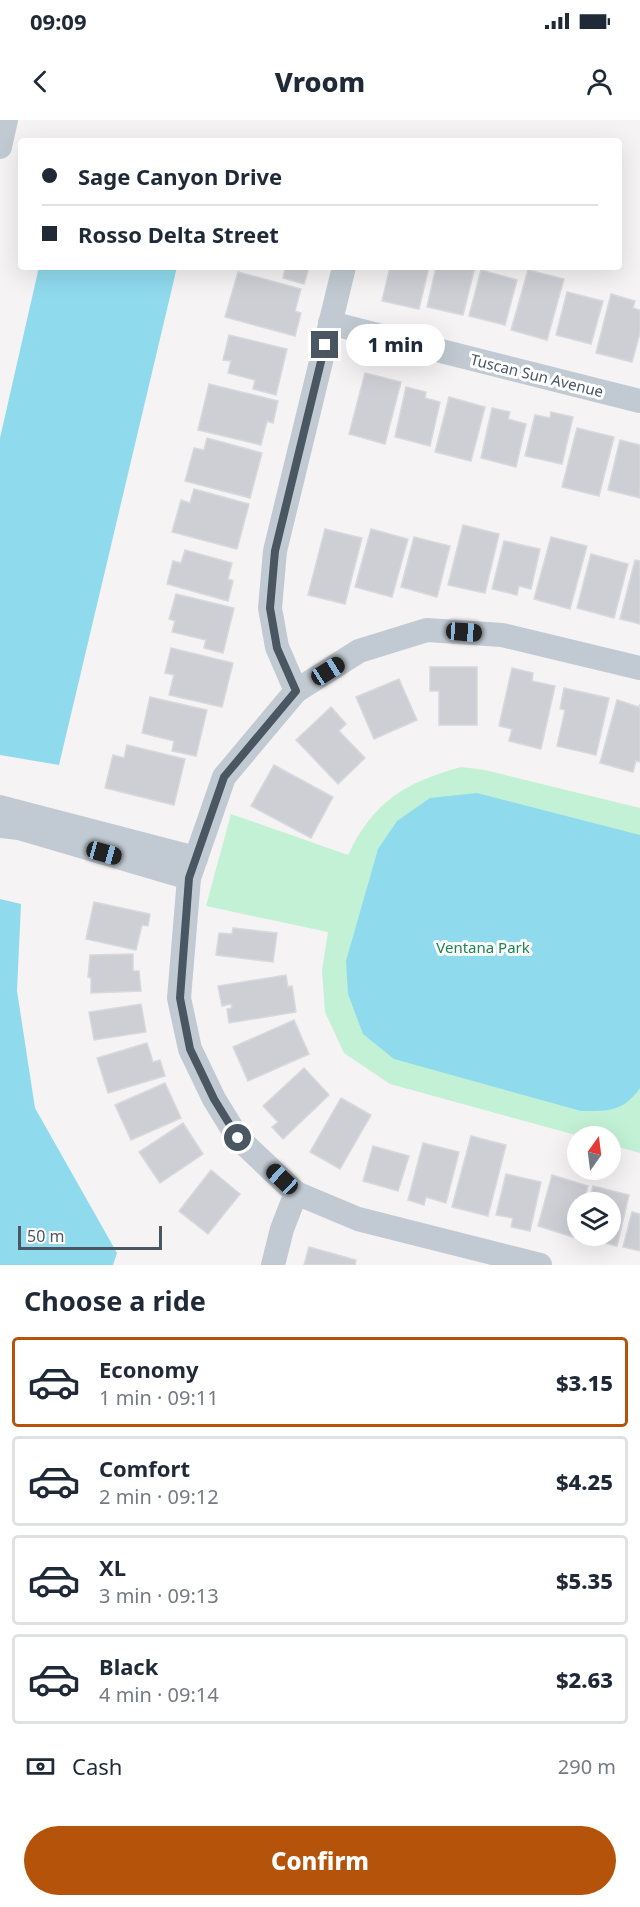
<!DOCTYPE html>
<meta charset="utf-8">
<style>
body{margin:0;font-family:"Noto Sans",sans-serif;background:#f2f2f3;color:#1f2937;height:100vh;display:flex;flex-direction:column;font-size:22px;white-space:nowrap}
*{box-sizing:border-box;margin:0}
p{font-size:20px;color:#747a83}
.icon{flex:none;width:33px;height:33px;fill:none;stroke:currentColor;stroke-width:2;stroke-linecap:round;stroke-linejoin:round}
.map{position:relative;height:1145px;overflow:hidden}
.details{display:flex;flex-direction:column;background:#fff;flex:1}
.details>*{flex:none}
.banner{position:absolute;left:18px;top:18px;width:604px;height:132px;border-radius:6px;box-shadow:0 6px 24px #0002;display:grid;align-content:center;height:132px;padding:0 24px;background:#fff}
.needle{width:39px;rotate:14deg}
.controls{position:absolute;left:567px;top:1006px;display:grid;gap:12px}
.controls a{display:grid;place-items:center;width:54px;height:54px;border-radius:50%;background:#fff;box-shadow:0 6px 24px #0002;font-size:30px}
.scale{position:absolute;left:18px;bottom:15px;width:144px;box-sizing:border-box;padding-left:6px;border:3px solid #4a5661;border-top:0;font-size:16px;line-height:21px;white-space:nowrap;color:#4a5661;-webkit-text-stroke:4px #fff;paint-order:stroke}
.end{position:absolute;width:27px;height:27px;margin:-14px;border:8px solid #4a5661;background:#fff;box-shadow:0 0 0 3px #fff}
.from{border-radius:50%}
.bubble{position:absolute;height:42px;border-radius:21px;background:#fff;box-shadow:0 6px 24px #0002;font-size:20px;font-weight:800;line-height:42px;text-align:center}
.car{position:absolute;width:18px;height:36px;margin:-18px -9px;border-radius:8px;box-shadow:0 0 4px 2px #0007;background:linear-gradient(#222 24%,#8ab4d8 0 40%,#222 0 76%,#8ab4d8 0 86%,#222 0)}
.banner b{display:flex;align-items:center;gap:21px;height:57px;font-size:22px}
.banner b+b{border-top:2px solid #e0e1e3}
.banner i{width:15px;height:15px;background:#1f2937}
ul{padding:0;list-style:none}
li{display:flex;align-items:center;gap:18px;height:90px;margin:0 12px 9px;padding:0 12px;border:3px solid #e0e1e3;border-radius:6px}
li div{flex:1}
li b{display:block;font-size:22px}
li em{font-style:normal;font-weight:800}
li.active{border-color:#b45309}
li>.icon{width:54px;height:54px;stroke-width:1.5}
h2{padding:0 24px;font-size:27px;line-height:72px}
.pay{display:flex;align-items:center;gap:15px;height:66px;padding:0 24px;font-size:22px}
.pay p{margin-inline-start:auto}
.button{display:flex;gap:12px;margin-top:auto;padding:12px 24px}
.button a{flex:1;height:69px;border-radius:36px;background:#b45309;color:#fff;font-size:24px;font-weight:800;line-height:69px;text-align:center}
.status{display:flex;justify-content:space-between;align-items:center;height:42px;padding:0 30px;background:#fff;direction:ltr}
.status svg{height:16px;fill:currentColor}
header{display:flex;justify-content:space-between;align-items:center;height:78px;padding:0 24px;background:#fff;font-size:27px;font-weight:800}
.map>svg:first-child{display:block}
.green{fill:#c3f1d5}
.water{fill:#90daee}
.building{fill:#cdcfd5;stroke:#d7d9de;stroke-width:1.5}
.lines{fill:none;stroke-linecap:round;stroke-linejoin:round}
.minor{stroke:#c1cad2;stroke-width:24}
.route{stroke:#4a5661;stroke-width:8}
.labels{text-anchor:middle;dominant-baseline:central;stroke-width:6;stroke-linejoin:round;paint-order:stroke}
.street-label{font-size:15px;fill:#4a5661;stroke:#fff}
.park-label{font-size:15px;fill:#17864f;stroke:#fff}
</style>
<div class="status"><b>09:09</b><svg viewBox="0 0 49 12"><path d="M0 12V9h3v3zM5 12V6h3v6zM10 12V3h3v9zM15 12V0h3v12zM26 1h20v11H26zM47 4h2v5h-2z"/></svg></div>
<header><svg class="icon" aria-label="back" viewBox="0 0 24 24"><path d="M15 5l-7 7 7 7"/></svg>Vroom<svg class="icon" aria-label="person" viewBox="0 0 24 24"><circle cx="12" cy="8" r="4"/><path d="M4 21q1-7 8-7t8 7"/></svg></header>
<div class="map">
<svg width="640" height="1145" viewBox="0 0 640 1145">
<rect width="100%" height="100%" fill="#f5f3f3"/>
<path class="green" d="M461,647L485,650L640,688V1033L611,1025L610,1017H583L390,964L344,933L325,892L322,850L328,812L206,786L231,694L348,735C374,681 404,663 461,647Z"/>
<g class="water">
<polygon points="39,147 177,147 59,645 0,635 0,318"/>
<path d="M477,673L640,715V968C623,992 609,991 581,991L394,939L363,914L348,874L346,841L378,729L397,701L430,678Z"/>
<polygon points="0,779 21,784 17,871 35,988 117,1133 113,1145 0,1145"/>
</g>
<g class="building">
<polygon points="279,147 309,147 304,164 283,158 285,149"/>
<polygon points="390,147 429,147 419,189 382,181"/>
<polygon points="436,147 475,147 463,195 427,187"/>
<polygon points="481,150 517,160 505,205 469,196"/>
<polygon points="528,150 564,159 547,220 511,210"/>
<polygon points="238,152 301,169 295,191 301,193 295,216 225,197"/>
<polygon points="567,172 603,181 591,224 556,215"/>
<polygon points="611,174 635,181 633,188 640,190 640,213 632,242 596,233"/>
<polygon points="229,215 287,229 276,275 253,269 255,260 228,253 231,241 223,240"/>
<polygon points="365,253 401,262 385,324 349,314"/>
<polygon points="209,264 278,281 273,303 267,301 261,325 198,310"/>
<polygon points="406,267 426,272 425,278 440,282 430,326 395,317"/>
<polygon points="449,277 485,287 471,341 435,332"/>
<polygon points="492,288 510,292 508,299 526,304 516,347 481,338"/>
<polygon points="551,292 573,297 562,344 525,336 535,295 550,298"/>
<polygon points="577,308 614,317 599,376 562,367"/>
<polygon points="207,318 262,333 250,378 185,361 194,328 204,330"/>
<polygon points="620,320 640,325 640,378 608,370"/>
<polygon points="194,369 249,384 237,429 172,412 181,380 190,383"/>
<polygon points="463,405 499,414 485,473 448,465"/>
<polygon points="325,409 362,418 345,484 308,475"/>
<polygon points="371,409 408,419 392,477 355,467"/>
<polygon points="414,417 450,426 437,477 401,467"/>
<polygon points="551,417 587,426 570,489 534,479"/>
<polygon points="504,421 540,429 531,469 519,466 517,475 492,469"/>
<polygon points="185,430 232,443 228,459 233,461 228,481 167,464 173,441 181,443"/>
<polygon points="591,434 628,444 614,498 577,488"/>
<polygon points="635,440 640,441 640,504 620,499"/>
<polygon points="176,474 234,488 223,533 204,528 206,520 172,512 175,501 169,499"/>
<polygon points="171,528 233,543 222,587 169,575 174,555 165,553"/>
<polygon points="430,547 477,547 477,605 439,605 439,571 430,571"/>
<polygon points="512,548 533,553 532,561 555,566 541,629 509,621 512,609 499,606"/>
<polygon points="399,559 417,600 374,619 356,577"/>
<polygon points="564,568 609,578 596,635 557,626 565,590 560,589"/>
<polygon points="150,577 207,590 196,636 172,631 174,621 142,613"/>
<polygon points="617,580 639,587 640,584 640,642 636,641 633,652 600,643"/>
<polygon points="331,587 346,604 339,611 365,638 338,664 296,620"/>
<polygon points="127,625 185,639 174,685 105,668 113,635 124,638"/>
<polygon points="274,645 333,677 311,718 251,686"/>
<polygon points="94,782 150,794 148,806 142,805 136,830 86,819"/>
<polygon points="233,808 277,813 273,842 216,835 219,813 232,814"/>
<polygon points="133,834 133,851 139,851 141,871 91,873 91,858 88,857 90,835"/>
<polygon points="286,855 288,867 292,866 296,892 229,903 227,889 232,888 231,884 222,886 218,866"/>
<polygon points="141,884 146,912 94,920 89,892"/>
<polygon points="294,900 309,934 248,961 233,927"/>
<polygon points="147,923 153,942 160,940 165,956 108,973 97,938"/>
<polygon points="304,948 329,975 283,1019 272,1007 278,1002 263,986"/>
<polygon points="165,963 181,998 131,1020 115,985"/>
<polygon points="341,978 371,995 340,1049 310,1032"/>
<polygon points="183,1003 203,1034 160,1063 139,1032"/>
<polygon points="471,1016 506,1025 488,1096 452,1087"/>
<polygon points="423,1023 459,1032 446,1083 426,1077 424,1085 408,1080"/>
<polygon points="373,1026 409,1036 398,1071 363,1061"/>
<polygon points="211,1050 240,1074 208,1114 179,1091"/>
<polygon points="506,1054 541,1062 530,1111 511,1107 513,1098 496,1095"/>
<polygon points="552,1055 588,1066 583,1083 578,1083 578,1103 573,1117 538,1106"/>
<polygon points="593,1066 629,1075 617,1126 581,1117 610,1116 610,1083 589,1083"/>
<polygon points="632,1092 640,1094 640,1131 623,1127"/>
<polygon points="309,1127 356,1140 355,1145 304,1145"/>
</g>
<g class="lines">
<g class="minor">
<polyline points="0,27 6,0"/>
<polyline points="330,203 640,281"/>
<polyline points="296,571 277,527 270,488 275,431 344,147"/>
<polyline points="0,687 196,738"/>
<polyline points="0,706 19,708 189,758"/>
<polyline points="273,1145 282,1109 296,1073"/>
<polyline points="540,1145 358,1099 296,1073 238,1018 214,979 190,929 179,878 189,758 224,657 296,571 359,531 427,510 502,515 640,548"/>
</g>
</g>
<g class="lines">
<polyline class="route" points="238,1018 214,979 190,929 180,878 189,758 224,657 296,571 277,528 270,488 275,431 325,225"/>
</g>
<g class="labels">
<g class="street-label">
<text transform="translate(537 255) rotate(14)">Tuscan Sun Avenue</text>
</g>
<g class="park-label">
<text x="483" y="827">Ventana Park</text>
</g>
</g>
</svg>
<div class="controls">
<a><svg class="needle" viewBox="-14 -14 28 28"><path d="M0-13l5 13h-10z" fill="#e53935"/><path d="M0 13l5-13h-10z" fill="#747a83"/></svg></a>
<a><svg class="icon" aria-label="layers" viewBox="0 0 24 24"><path d="M12 4l9 5-9 5-9-5zM3 14l9 5 9-5"/></svg></a>
</div>
<div class="scale">50 m</div>
<i class="end from" style="left:238px;top:1018px"></i>
<i class="end" style="left:325px;top:225px"></i>
<div class="bubble" style="left:346px;top:204px;width:99px">1 min</div>
<i class="car" style="left:464px;top:512px;rotate:94deg"></i>
<i class="car" style="left:328px;top:551px;rotate:58deg"></i>
<i class="car" style="left:104px;top:733px;rotate:106deg"></i>
<i class="car" style="left:282px;top:1059px;rotate:313deg"></i>
<div class="banner">
<b><i class="from"></i>Sage Canyon Drive</b>
<b><i></i>Rosso Delta Street</b>
</div>
</div>
<section class="details">
<h2>Choose a ride</h2>
<ul>
<li class="active"><svg class="icon" aria-label="car" viewBox="0 0 24 24"><path d="M5 17H2v-5l4-1 3-4h7l3 4 3 1v5h-3M9 17h6M6 11h13"/><circle cx="7" cy="17" r="2"/><circle cx="17" cy="17" r="2"/></svg><div><b>Economy</b><p>1 min · 09:11</p></div><em>$3.15</em></li>
<li><svg class="icon" aria-label="car" viewBox="0 0 24 24"><path d="M5 17H2v-5l4-1 3-4h7l3 4 3 1v5h-3M9 17h6M6 11h13"/><circle cx="7" cy="17" r="2"/><circle cx="17" cy="17" r="2"/></svg><div><b>Comfort</b><p>2 min · 09:12</p></div><em>$4.25</em></li>
<li><svg class="icon" aria-label="car" viewBox="0 0 24 24"><path d="M5 17H2v-5l4-1 3-4h7l3 4 3 1v5h-3M9 17h6M6 11h13"/><circle cx="7" cy="17" r="2"/><circle cx="17" cy="17" r="2"/></svg><div><b>XL</b><p>3 min · 09:13</p></div><em>$5.35</em></li>
<li><svg class="icon" aria-label="car" viewBox="0 0 24 24"><path d="M5 17H2v-5l4-1 3-4h7l3 4 3 1v5h-3M9 17h6M6 11h13"/><circle cx="7" cy="17" r="2"/><circle cx="17" cy="17" r="2"/></svg><div><b>Black</b><p>4 min · 09:14</p></div><em>$2.63</em></li>
</ul>
<div class="pay"><svg class="icon" aria-label="cash" viewBox="0 0 24 24"><path d="M3 7h18v10H3z"/><circle cx="12" cy="12" r="2"/></svg>Cash<p>290 m</p></div>
<div class="button"><a>Confirm</a></div>
</section>
